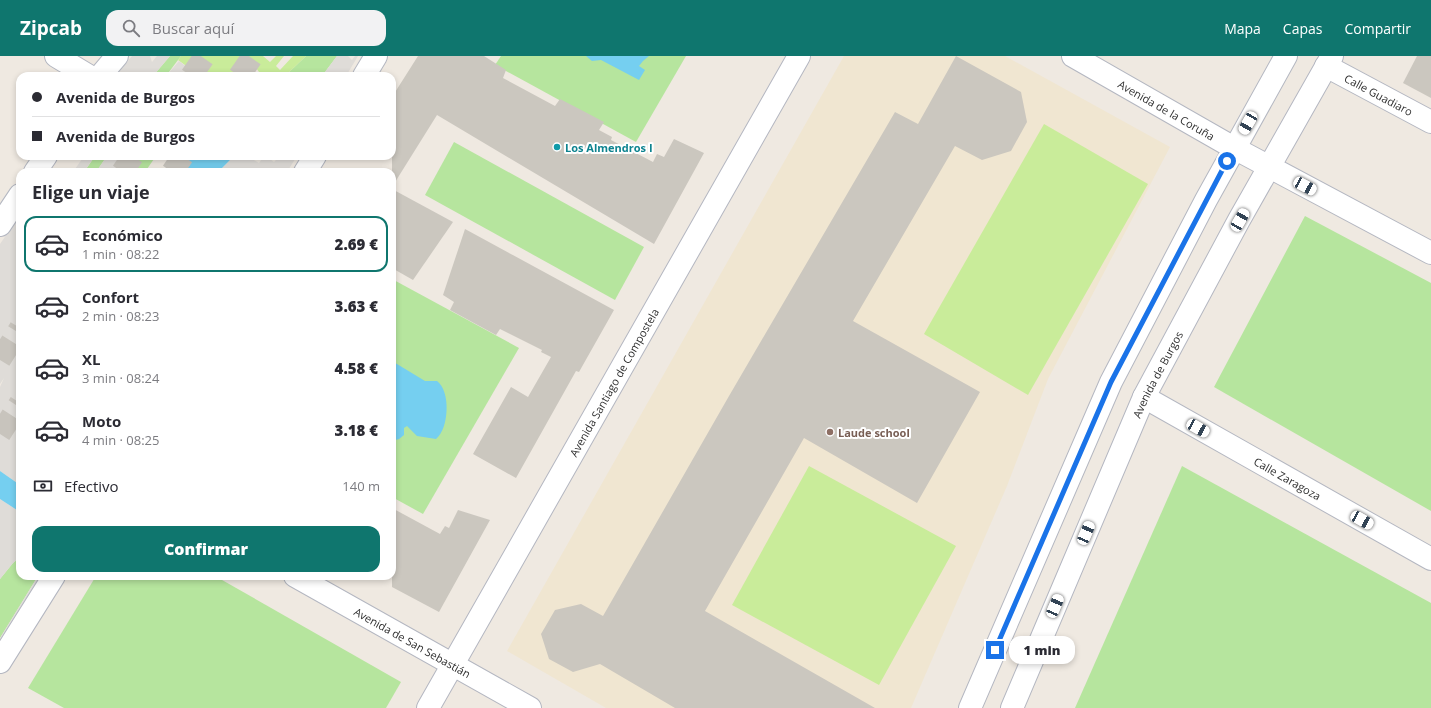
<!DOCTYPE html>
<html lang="es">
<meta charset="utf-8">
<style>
body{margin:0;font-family:"Open Sans",sans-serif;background:#f2f2f3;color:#2b2b33;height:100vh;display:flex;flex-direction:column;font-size:15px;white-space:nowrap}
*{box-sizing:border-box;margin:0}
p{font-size:13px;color:#7c7c81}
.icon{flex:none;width:22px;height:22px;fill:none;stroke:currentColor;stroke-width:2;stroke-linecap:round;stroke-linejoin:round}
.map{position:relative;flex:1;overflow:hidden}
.side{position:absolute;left:16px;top:112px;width:380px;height:412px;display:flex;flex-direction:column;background:#fff;border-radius:12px;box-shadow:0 2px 6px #0003}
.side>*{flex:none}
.banner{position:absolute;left:16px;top:16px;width:380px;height:88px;border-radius:12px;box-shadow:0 2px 6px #0003;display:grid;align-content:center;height:88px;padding:0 16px;background:#fff}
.end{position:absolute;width:18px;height:18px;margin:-9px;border:5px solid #1a73e8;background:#fff;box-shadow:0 0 0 2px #fff}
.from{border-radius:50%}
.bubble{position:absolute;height:28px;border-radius:12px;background:#fff;box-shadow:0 2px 6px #0003;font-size:13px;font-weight:800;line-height:28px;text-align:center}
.car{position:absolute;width:12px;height:24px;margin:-12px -6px;border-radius:5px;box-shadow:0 0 3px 1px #0007;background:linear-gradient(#fff 24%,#345 0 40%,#fff 0 76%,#345 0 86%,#fff 0)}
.banner b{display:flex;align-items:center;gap:14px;height:38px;font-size:15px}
.banner b+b{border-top:1px solid #e1e1e2}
.banner i{width:10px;height:10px;background:#2b2b33}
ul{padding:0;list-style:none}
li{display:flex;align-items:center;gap:12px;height:56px;margin:0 8px 6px;padding:0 8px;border:2px solid transparent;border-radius:12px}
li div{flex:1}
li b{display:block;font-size:15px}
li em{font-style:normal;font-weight:800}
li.on{border-color:#0f766e}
li>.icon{width:36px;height:36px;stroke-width:1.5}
h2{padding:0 16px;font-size:18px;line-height:48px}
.pay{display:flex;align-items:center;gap:10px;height:44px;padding:0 16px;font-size:15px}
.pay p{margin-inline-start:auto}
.cta{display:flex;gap:8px;margin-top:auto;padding:8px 16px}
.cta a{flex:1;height:46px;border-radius:12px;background:#0f766e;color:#fff;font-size:16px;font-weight:800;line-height:46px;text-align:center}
header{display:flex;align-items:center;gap:24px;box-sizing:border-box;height:56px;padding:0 20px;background:#0f766e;color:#fff}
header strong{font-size:19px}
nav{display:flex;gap:22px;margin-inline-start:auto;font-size:14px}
.search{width:280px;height:36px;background:#f2f2f3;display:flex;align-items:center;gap:10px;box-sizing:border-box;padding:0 14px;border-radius:12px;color:#7c7c81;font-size:15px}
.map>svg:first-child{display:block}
.education{fill:#f0e6d1}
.green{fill:#b6e59e}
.pitch{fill:#c9ec9a}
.plaza{fill:#dfdcd8}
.water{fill:#75cff0}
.building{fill:#cbc7bf}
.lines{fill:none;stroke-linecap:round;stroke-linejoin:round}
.highway-tunnel{stroke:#c8c4bd;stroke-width:22;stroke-dasharray:22 11;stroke-linecap:butt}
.street-casing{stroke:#b4b7c1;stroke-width:24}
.secondary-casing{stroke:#b4b7c1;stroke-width:24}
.street{stroke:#fff;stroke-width:22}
.secondary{stroke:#fff;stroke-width:22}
.route{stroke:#1a73e8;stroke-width:5}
.culture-dot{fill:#0f9aa8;stroke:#fff;stroke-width:1.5}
.education-dot{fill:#8d6e63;stroke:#fff;stroke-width:1.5}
.labels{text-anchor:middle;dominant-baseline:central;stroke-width:4;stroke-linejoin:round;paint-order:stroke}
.street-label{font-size:11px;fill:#2e2e2e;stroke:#fff}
.culture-label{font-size:11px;font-weight:bold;fill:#0d838f;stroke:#fff;text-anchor:start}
.education-label{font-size:11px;font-weight:bold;fill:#785e54;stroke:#fff;text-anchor:start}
</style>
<header>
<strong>Zipcab</strong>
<div class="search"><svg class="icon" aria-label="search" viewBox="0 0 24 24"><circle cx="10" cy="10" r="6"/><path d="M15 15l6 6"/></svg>Buscar aquí</div>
<nav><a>Mapa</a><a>Capas</a><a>Compartir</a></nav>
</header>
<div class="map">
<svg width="1431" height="652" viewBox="0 0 1431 652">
<rect width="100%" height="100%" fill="#efe9e1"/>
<polygon class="education" points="844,0 1005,0 1170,91 1048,323 1007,430 911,652 606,652 507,595"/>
<g class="green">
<polygon points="170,0 181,0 166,20 153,20"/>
<polygon points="306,0 337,0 322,20 285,20"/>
<polygon points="501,0 686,0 636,86 495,9"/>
<polygon points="454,86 644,191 615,244 425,139"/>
<polygon points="95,100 107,100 96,116 84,116"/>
<polygon points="135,100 156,100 145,116 124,116"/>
<polygon points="1305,160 1431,227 1431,455 1214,331"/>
<polygon points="392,223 519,292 423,458 392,441"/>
<polygon points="1182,410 1431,547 1431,652 1075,652"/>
<polygon points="20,501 20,520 38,520 0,582 0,523 13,507"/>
<polygon points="96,520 215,520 401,626 386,652 64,652 28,632"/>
</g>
<g class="pitch">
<polygon points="181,0 263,0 270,6 276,0 284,0 276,10 280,14 293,0 306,0 285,20 262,20 247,0 230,20 194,20 196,17 178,4"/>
<polygon points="1044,68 1148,128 1028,339 924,278"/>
<polygon points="809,410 956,490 879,629 732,549"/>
</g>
<g class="plaza">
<polygon points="132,0 150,0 152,6 157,0 170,0 153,20 116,20"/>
<polygon points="337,0 348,0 352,4 355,0 358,0 346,20 322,20"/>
<polygon points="179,5 196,18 194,20 166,20"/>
<polygon points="84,100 95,100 84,116 73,116"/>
<polygon points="107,100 135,100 124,116 96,116"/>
<polygon points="234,100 247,100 259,107 264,100 272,100 270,103 274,106 278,102 275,100 297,100 287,116 218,116"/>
<polygon points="16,165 20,178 20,429 0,415 0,331 4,322 0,328 0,188"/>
<polygon points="0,443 20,456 20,501 13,507 0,523"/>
<polygon points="38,520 48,520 0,598 0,582"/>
</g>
<g class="water">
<polygon points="586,0 649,0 643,5 639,10 645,14 639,24 601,4 592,5"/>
<polygon points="186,100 234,100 218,116 174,116"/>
<path d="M392,305L425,325H437C451,335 449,373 436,383L417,380L407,370L404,372V379L399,383L392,385Z"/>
<polygon points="0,415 20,429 20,456 0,443"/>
</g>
<g class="building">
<polygon points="418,0 484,0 506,14 503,22 555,50 560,43 587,57 604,66 599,74 612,81 611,84 653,106 657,98 664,101 674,83 704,97 654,188 437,59 392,131 392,41"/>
<polygon points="956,0 1021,36 1027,66 1011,95 982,104 955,90 853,265 980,336 917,447 804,382 705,555 875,652 675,652 600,608 573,616 549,603 541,578 555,554 581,548 603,560 729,340 895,56 918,68"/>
<polygon points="1417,0 1431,0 1431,42 1403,27"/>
<polygon points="392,133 453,166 413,224 392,212"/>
<polygon points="465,173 614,254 579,316 576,315 516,422 473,398 511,331 528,341 551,301 541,296 542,294 500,273 496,279 450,254 454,246 443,239"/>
<polygon points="392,452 440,478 445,470 449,472 458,454 490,464 439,556 392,531"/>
</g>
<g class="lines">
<g class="highway-tunnel">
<polyline points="191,20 205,0"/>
<polyline points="239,20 253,0"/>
<polyline points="122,116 133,100"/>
<polyline points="172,116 183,100"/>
<polyline points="0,304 20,272"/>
<polyline points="0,378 20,347"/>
</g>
<g class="street-casing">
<g id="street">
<polyline points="56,0 89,20"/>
<path id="s1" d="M1073,0L1234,92L1431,197"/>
<path id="s2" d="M1326,10L1431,66"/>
<polyline points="100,20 117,0"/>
<polyline points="364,20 376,0"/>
<polyline points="35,116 46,100"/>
<polyline points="305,116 315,100"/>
<polyline points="0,169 20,139"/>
<path id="s3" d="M1144,341L1431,503"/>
<path id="s4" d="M295,520L530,652"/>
<polyline points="0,606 54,520"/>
<path id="s5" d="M428,652L799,0"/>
</g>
</g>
<g class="secondary-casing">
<g id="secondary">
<polyline points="970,652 1111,326 1206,144 1286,0"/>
<path id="s6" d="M1012,652L1144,341L1239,164L1332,0"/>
</g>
</g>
<use href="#street" class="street"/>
<use href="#secondary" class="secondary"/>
</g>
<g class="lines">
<polyline class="route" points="995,594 1111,326 1227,105"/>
</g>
<circle class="culture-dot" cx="557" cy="91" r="4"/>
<circle class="education-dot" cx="830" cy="376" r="4"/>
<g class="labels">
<g class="street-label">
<text stroke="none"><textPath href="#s2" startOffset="60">Calle Guadiaro</textPath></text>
<text stroke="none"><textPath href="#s1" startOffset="108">Avenida de la Coruña</textPath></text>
<text stroke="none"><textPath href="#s6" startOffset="364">Avenida de Burgos</textPath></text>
<text stroke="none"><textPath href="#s5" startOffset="375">Avenida Santiago de Compostela</textPath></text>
<text stroke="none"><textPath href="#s3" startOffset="165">Calle Zaragoza</textPath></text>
<text stroke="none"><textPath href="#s4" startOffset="135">Avenida de San Sebastián</textPath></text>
</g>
<g class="culture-label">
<text x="565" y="91">Los Almendros I</text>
</g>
<g class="education-label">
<text x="838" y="376">Laude school</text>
</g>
</g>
</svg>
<i class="end from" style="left:1227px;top:105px"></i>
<i class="end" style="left:995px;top:594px"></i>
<div class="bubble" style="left:1009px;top:580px;width:66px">1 min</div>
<i class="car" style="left:1248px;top:67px;rotate:210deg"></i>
<i class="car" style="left:1305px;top:130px;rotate:118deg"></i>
<i class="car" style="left:1240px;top:164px;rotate:30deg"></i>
<i class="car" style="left:1198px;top:372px;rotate:119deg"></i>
<i class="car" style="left:1362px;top:464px;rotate:119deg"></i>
<i class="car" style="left:1086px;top:477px;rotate:23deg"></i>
<i class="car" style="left:1055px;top:550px;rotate:23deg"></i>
<div class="banner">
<b><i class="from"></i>Avenida de Burgos</b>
<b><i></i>Avenida de Burgos</b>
</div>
<section class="side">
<h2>Elige un viaje</h2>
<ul>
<li class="on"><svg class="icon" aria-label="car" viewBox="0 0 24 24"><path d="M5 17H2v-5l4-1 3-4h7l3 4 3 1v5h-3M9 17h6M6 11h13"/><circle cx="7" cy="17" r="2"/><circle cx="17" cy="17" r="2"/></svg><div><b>Económico</b><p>1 min · 08:22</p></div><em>2.69 €</em></li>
<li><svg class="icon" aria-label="car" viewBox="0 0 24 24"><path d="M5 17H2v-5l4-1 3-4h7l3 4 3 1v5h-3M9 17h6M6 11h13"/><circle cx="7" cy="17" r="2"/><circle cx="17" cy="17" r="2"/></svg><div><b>Confort</b><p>2 min · 08:23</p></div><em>3.63 €</em></li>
<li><svg class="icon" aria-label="car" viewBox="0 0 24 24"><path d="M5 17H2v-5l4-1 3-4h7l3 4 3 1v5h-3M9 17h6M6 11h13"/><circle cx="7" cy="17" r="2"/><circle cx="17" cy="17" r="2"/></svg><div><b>XL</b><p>3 min · 08:24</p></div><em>4.58 €</em></li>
<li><svg class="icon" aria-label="car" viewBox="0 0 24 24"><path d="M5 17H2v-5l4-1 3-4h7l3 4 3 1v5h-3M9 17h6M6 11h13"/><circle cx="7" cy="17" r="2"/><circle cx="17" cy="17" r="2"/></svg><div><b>Moto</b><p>4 min · 08:25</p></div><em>3.18 €</em></li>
</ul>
<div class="pay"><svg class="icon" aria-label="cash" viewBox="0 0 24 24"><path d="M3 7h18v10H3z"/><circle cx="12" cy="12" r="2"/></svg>Efectivo<p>140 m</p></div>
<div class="cta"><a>Confirmar</a></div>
</section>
</div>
